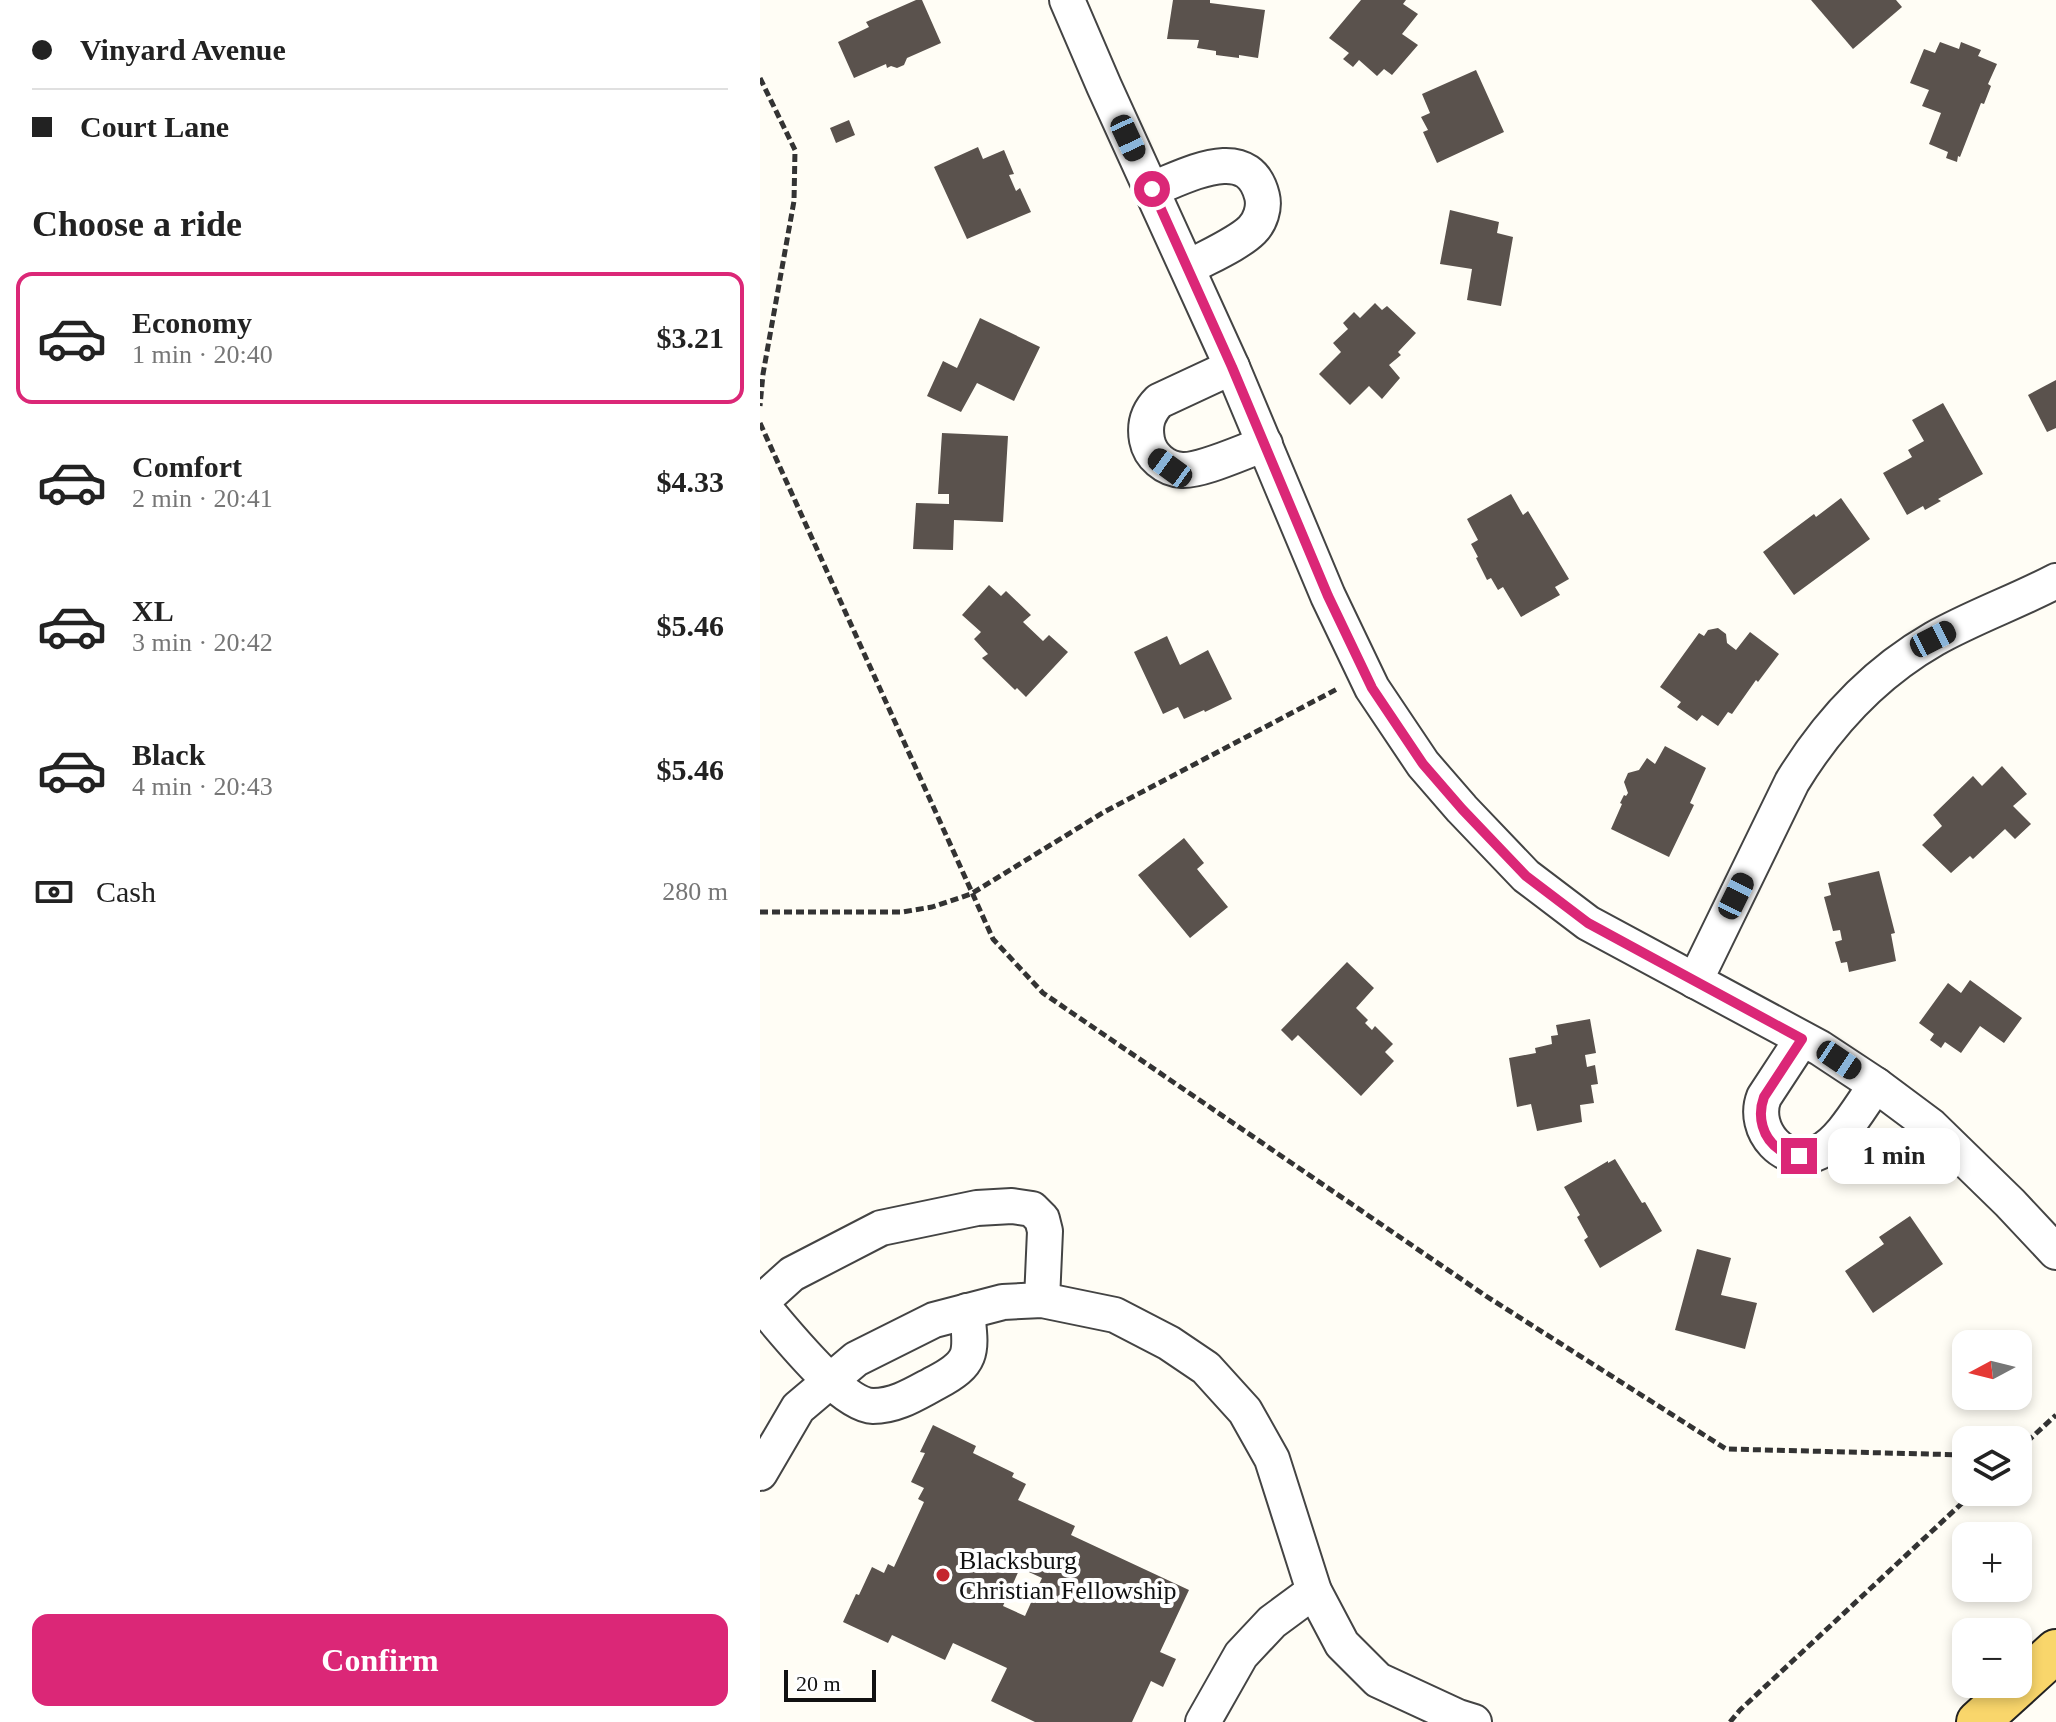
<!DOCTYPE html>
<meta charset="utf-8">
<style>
body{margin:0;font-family:Georgia,serif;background:#f6f6f6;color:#222;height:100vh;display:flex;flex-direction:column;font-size:30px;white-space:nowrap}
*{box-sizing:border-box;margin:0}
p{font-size:26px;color:#767676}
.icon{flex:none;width:44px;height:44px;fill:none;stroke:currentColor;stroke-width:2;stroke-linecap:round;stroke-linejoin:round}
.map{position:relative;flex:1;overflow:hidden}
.side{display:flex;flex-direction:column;background:#fff;width:760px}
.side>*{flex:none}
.hud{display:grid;align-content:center;height:176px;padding:0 32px;background:#fff}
.needle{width:52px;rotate:263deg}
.controls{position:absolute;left:1192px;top:1330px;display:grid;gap:16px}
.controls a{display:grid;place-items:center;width:80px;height:80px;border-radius:16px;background:#fff;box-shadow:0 4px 12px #0003;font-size:40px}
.scale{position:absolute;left:24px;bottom:20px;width:92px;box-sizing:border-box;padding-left:8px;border:4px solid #111;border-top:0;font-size:22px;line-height:28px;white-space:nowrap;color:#111;-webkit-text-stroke:6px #fff;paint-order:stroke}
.end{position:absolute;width:36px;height:36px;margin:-18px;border:10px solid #db2777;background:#fff;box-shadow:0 0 0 4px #fff}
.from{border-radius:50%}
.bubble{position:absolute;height:56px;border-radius:16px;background:#fff;box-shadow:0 4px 12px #0003;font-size:26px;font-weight:800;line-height:56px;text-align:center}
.car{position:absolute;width:24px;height:48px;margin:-24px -12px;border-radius:10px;box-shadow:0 0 6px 2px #0007;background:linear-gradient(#222 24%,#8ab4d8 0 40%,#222 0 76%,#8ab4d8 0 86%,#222 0)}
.hud b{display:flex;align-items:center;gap:28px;height:76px;font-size:30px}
.hud b+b{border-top:2px solid #e0e0e0}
.hud i{width:20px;height:20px;background:#222}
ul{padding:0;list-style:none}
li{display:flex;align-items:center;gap:24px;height:132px;margin:0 16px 12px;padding:0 16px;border:4px solid transparent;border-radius:16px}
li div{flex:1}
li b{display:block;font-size:30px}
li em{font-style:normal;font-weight:800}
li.current{border-color:#db2777}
li>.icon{width:72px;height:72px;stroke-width:1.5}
h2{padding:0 32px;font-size:36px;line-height:96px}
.pay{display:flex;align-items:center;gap:20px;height:88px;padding:0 32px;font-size:30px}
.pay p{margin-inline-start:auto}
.action{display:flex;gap:16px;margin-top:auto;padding:16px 32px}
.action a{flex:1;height:92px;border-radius:16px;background:#db2777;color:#fff;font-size:32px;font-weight:800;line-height:92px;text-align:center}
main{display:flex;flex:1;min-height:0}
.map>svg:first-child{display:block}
.building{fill:#5a524d;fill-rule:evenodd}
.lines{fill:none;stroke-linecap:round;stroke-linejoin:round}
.minor-casing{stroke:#444;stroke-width:38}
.major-casing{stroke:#222;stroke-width:46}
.path{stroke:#333;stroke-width:5;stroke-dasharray:8 4;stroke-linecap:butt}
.minor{stroke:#fff;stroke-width:34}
.major{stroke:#f9d66b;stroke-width:42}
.route{stroke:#db2777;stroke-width:10}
.poi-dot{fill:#c4262e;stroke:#fff;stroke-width:3}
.labels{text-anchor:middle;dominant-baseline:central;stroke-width:8;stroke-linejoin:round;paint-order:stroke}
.poi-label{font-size:26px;fill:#111;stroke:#fff;text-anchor:start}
</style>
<main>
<section class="side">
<div class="hud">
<b><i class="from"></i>Vinyard Avenue</b>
<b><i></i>Court Lane</b>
</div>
<h2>Choose a ride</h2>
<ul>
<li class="current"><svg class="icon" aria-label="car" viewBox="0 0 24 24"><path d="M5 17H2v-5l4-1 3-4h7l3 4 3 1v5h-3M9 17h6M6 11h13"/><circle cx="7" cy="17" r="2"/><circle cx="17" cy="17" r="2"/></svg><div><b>Economy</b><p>1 min · 20:40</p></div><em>$3.21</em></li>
<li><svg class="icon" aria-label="car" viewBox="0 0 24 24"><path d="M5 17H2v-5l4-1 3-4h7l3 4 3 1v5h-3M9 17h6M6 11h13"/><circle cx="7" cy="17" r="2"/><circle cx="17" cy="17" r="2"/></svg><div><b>Comfort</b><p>2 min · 20:41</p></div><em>$4.33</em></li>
<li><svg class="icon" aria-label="car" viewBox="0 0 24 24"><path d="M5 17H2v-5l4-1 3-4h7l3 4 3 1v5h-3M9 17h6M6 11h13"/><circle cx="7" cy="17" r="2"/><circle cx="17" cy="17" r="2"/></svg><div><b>XL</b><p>3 min · 20:42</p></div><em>$5.46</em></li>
<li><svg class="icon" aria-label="car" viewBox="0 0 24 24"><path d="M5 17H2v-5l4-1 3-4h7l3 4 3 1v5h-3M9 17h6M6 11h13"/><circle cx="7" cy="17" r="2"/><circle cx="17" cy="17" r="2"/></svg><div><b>Black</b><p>4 min · 20:43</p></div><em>$5.46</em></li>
</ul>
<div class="pay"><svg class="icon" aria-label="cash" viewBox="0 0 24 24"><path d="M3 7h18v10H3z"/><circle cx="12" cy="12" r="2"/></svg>Cash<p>280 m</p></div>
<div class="action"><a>Confirm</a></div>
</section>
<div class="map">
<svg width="1296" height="1722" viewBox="0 0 1296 1722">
<rect width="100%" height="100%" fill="#fffdf5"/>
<g class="building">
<polygon points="156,0 162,0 181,43 147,58 144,65 137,68 131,66 127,68 126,64 94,78 78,42 109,27 106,22"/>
<polygon points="413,0 450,0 450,3 505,10 498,58 479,55 479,58 456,55 456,51 437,48 439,40 407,39"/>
<polygon points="601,0 646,0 643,4 658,14 642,34 658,45 632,75 624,69 617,76 599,60 593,67 583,59 589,53 569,38"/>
<polygon points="1051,0 1136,0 1142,7 1093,49"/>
<polygon points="1180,42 1199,49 1201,42 1221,50 1218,56 1237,64 1228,84 1231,86 1224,104 1221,103 1200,157 1198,156 1197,162 1186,158 1188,152 1169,144 1181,113 1162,106 1169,90 1150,83 1164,49 1175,53"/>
<polygon points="716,70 744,132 677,163 663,132 668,130 661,117 670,113 662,94"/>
<polygon points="89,120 95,135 76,143 70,128"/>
<polygon points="218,147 223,159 244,150 254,174 249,175 256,191 260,188 271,212 207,239 174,167"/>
<polygon points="690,210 739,222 737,233 753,237 741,306 707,300 712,269 680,264"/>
<polygon points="615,303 622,310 627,306 656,333 638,352 641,355 629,365 640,378 622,399 609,386 590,405 559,374 581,352 573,343 588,329 583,323 594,312 600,318"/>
<polygon points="220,318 280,347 254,401 217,383 201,412 167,396 183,361 197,368"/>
<polygon points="1296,380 1296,428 1287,432 1268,395"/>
<polygon points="1183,403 1223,474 1178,499 1181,501 1165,510 1163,506 1147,515 1123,473 1152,457 1148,450 1164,441 1152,420"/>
<polygon points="182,433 248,436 243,522 194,520 193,550 153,549 156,503 189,504 189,494 178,494"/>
<polygon points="751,494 763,515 768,511 809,579 795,587 800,595 761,617 743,587 738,590 731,578 727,580 716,558 718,557 711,544 718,540 707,519"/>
<polygon points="1081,498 1110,539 1034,595 1003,552 1054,514 1056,517"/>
<polygon points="229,585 241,596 246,591 271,615 263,622 283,641 289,635 308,652 266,697 257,688 255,690 222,658 228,654 214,639 221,632 202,615"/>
<polygon points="958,628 966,634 967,643 976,650 990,632 1019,654 998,682 996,680 972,714 968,712 958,726 942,715 937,721 917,707 921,702 900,687 939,633 944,636 948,630"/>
<polygon points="407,636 420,665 448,650 472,699 445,712 444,710 424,719 418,707 403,714 374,652"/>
<polygon points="905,746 946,768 930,803 934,805 909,857 851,829 862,804 860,803 864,795 866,796 868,793 864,782 868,773 879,770 887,758 895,764"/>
<polygon points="1242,766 1267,794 1253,806 1271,824 1255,839 1245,829 1213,859 1210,856 1191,873 1162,845 1182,826 1173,815 1213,776 1222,786"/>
<polygon points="424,838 444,863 437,869 468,907 430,938 378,875"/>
<polygon points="1119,871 1135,933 1131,934 1136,961 1089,972 1087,962 1081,963 1075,942 1082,940 1080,930 1073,931 1064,897 1071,895 1068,883"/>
<polygon points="587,962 614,988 596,1008 608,1020 605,1023 612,1030 615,1026 633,1044 625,1052 634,1061 601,1096 538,1035 532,1041 521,1030"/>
<polygon points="1210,980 1262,1018 1244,1043 1220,1026 1201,1053 1185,1042 1181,1048 1170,1040 1174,1034 1159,1023 1188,983 1201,993"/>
<polygon points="830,1019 836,1053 825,1055 827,1067 835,1065 838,1084 831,1085 834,1103 820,1105 822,1122 777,1131 771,1104 757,1107 749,1058 776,1053 775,1048 792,1044 791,1036 798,1035 796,1025"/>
<polygon points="855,1159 882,1203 885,1202 902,1231 840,1268 824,1240 828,1237 817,1217 820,1215 804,1187 848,1161 848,1163"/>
<polygon points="1150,1216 1183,1264 1113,1313 1085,1271 1124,1244 1119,1237"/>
<polygon points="937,1249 971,1258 961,1295 997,1303 985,1349 915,1330"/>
<path d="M173,1425L216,1446L213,1453L254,1473L252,1477L266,1484L258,1500L315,1526L311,1535L429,1590L400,1652L416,1659L403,1687L391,1681L372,1722H275L231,1701L247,1668L193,1643L185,1660L132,1635L128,1643L83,1622L96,1594L99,1595L112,1567L124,1573L128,1564L134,1567L164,1502L158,1499L164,1488L151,1482L165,1453L160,1452ZM260,1568L282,1578L265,1616L243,1606Z"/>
</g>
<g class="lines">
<g class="minor-casing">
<g id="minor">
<polyline points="307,0 344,86 472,367 568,596 612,688 663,764 702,809 766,876 828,923 1060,1048 1116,1085 1171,1126 1250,1203 1296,1252"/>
<path d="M392,189C425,177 488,140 502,196C505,208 500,222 492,230C478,244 445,258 428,268"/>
<path d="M472,367L399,401C388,412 384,424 387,440C390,456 405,469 422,470C442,471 484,451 505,444"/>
<path d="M935,981L1032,782C1068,723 1113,674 1174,639C1213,617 1256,602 1296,581"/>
<path d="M1042,1039L1004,1097C991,1130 1025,1169 1059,1152C1082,1141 1101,1105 1116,1085"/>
<polyline points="0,1303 32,1274 121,1228 217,1208 252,1206 272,1209 282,1219 285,1231 282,1300"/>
<path d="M0,1303C22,1328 81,1405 113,1406C137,1406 156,1393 177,1382C215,1362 211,1351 207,1311"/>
<polyline points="0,1473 38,1408 96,1359 174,1320 243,1302 282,1300 355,1315 409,1343 446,1368 485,1411 512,1459 554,1591 582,1644 618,1680 698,1717 714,1722"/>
<polyline points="443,1722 481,1655 512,1622 554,1591"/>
</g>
</g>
<g class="major-casing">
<polyline id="major" points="1218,1722 1296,1651"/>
</g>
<g class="path">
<polyline points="0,78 35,150 34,201 3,374 0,406"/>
<polyline points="0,423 233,939 283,993 726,1296 966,1449 1206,1455"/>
<polyline points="0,912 142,912 172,907 211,894 344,812 579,688"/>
<polyline points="1258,1450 1296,1415"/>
<polyline points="970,1722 980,1710 1214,1492"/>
</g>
<use href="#minor" class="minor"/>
<use href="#major" class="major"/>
</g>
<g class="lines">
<path class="route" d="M392,189L472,367L568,596L612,688L663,764L702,809L766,876L828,923L1042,1039L1004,1097C997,1116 1002,1138 1020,1150C1025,1153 1033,1154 1039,1156"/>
</g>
<circle class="poi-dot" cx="183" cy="1575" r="8"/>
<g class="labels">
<g class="poi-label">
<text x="199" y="1560">Blacksburg<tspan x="199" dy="30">Christian Fellowship</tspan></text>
</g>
</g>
</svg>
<div class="controls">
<a><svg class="needle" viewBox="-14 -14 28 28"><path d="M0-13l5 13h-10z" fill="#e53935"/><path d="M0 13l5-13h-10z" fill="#767676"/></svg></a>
<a><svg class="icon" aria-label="layers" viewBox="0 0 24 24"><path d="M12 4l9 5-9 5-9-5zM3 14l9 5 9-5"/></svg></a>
<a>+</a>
<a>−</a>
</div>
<div class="scale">20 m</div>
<i class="end from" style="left:392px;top:189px"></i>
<i class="end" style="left:1039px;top:1156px"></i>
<div class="bubble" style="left:1068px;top:1128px;width:132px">1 min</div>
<i class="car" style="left:368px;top:138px;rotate:155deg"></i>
<i class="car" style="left:410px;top:468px;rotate:306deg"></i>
<i class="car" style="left:1173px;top:639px;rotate:63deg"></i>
<i class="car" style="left:976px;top:896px;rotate:26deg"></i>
<i class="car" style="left:1079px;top:1060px;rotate:124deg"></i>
</div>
</main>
